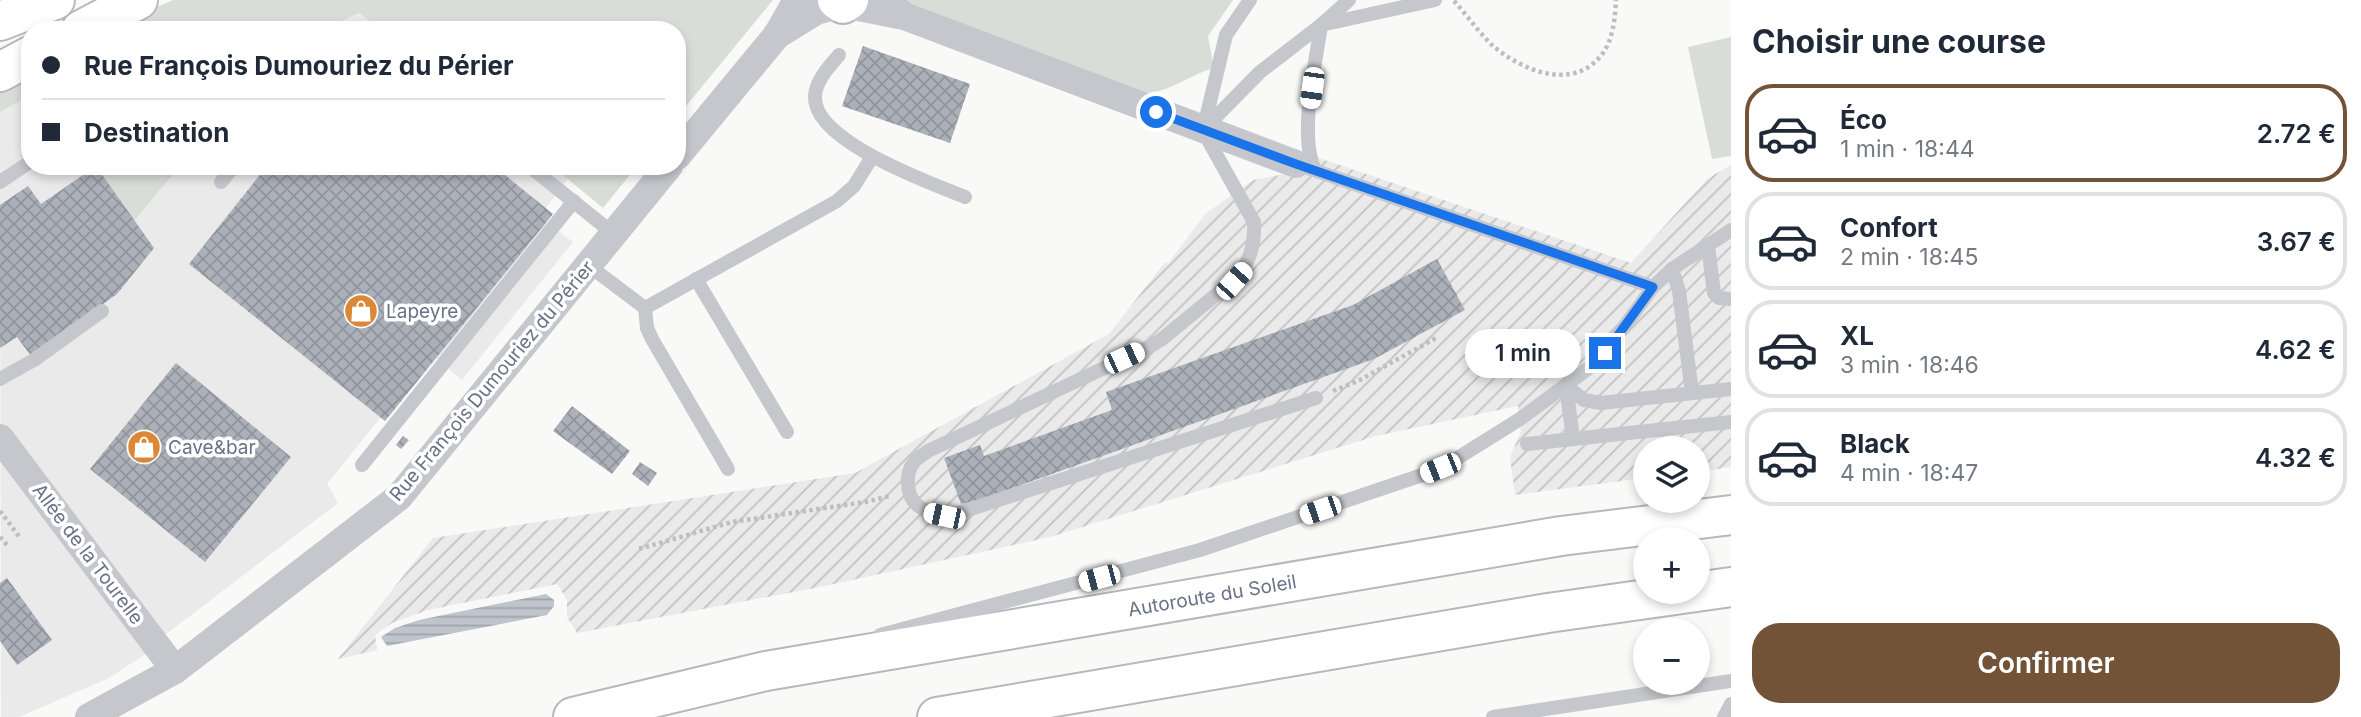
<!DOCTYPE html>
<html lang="fr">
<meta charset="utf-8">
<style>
body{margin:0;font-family:Inter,sans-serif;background:#f2f2f3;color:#1f2937;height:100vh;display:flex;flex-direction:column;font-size:26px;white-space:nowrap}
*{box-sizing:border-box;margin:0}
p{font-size:23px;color:#747a83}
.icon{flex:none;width:38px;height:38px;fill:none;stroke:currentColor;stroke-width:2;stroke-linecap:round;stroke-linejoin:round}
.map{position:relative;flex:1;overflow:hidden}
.drawer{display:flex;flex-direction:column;background:#fff;width:630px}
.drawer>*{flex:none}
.top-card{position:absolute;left:21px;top:21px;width:665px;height:154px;border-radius:28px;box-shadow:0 4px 10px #0003;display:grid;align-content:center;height:154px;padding:0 21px;background:#fff}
.buttons{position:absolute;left:1633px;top:436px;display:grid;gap:14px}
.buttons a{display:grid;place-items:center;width:77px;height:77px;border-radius:50%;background:#fff;box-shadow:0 4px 10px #0003;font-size:35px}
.end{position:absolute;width:32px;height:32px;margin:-16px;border:9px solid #1a73e8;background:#fff;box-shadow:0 0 0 4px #fff}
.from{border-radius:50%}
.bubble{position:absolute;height:49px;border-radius:24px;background:#fff;box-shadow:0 4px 10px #0003;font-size:23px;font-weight:600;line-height:49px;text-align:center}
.car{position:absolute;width:21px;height:42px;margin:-21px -10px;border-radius:9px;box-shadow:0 0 5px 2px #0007;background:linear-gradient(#fff 24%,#345 0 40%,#fff 0 76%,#345 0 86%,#fff 0)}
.top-card b{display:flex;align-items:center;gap:24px;height:66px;font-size:26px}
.top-card b+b{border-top:2px solid #e0e1e3}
.top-card i{width:18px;height:18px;background:#1f2937}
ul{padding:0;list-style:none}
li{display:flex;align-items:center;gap:21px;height:98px;margin:0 14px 10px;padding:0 7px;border:4px solid #e0e1e3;border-radius:28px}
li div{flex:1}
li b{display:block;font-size:26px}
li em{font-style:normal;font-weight:600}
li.active{border-color:#735337}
li>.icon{width:63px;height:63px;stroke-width:1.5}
h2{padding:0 21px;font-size:32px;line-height:84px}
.primary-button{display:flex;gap:14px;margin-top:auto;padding:14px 21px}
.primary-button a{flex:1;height:80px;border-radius:28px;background:#735337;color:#fff;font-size:28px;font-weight:600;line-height:80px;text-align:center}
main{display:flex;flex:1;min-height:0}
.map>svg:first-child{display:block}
.built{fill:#eaeaea}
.industrial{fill:url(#industrial-furrows)}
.grass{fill:#d8ded7}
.water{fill:url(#water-rules)}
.building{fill:url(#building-cross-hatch)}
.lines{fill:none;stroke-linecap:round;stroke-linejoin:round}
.primary-casing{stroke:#b6b9be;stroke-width:42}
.highway-casing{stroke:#b6b8bd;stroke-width:42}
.path{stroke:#bdbec2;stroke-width:4.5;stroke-dasharray:3.5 3.5;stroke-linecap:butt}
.lane{stroke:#c5c7cc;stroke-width:14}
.street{stroke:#c5c7cc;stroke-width:28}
.primary{stroke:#fff;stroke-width:38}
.highway{stroke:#fff;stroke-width:38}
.route{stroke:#1a73e8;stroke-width:9}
.labels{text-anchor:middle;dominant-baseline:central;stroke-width:7;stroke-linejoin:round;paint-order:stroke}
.poi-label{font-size:19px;fill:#6a7287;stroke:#fff;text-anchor:start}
.street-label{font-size:19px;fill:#6a7287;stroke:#fff}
</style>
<main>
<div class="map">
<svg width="1731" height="717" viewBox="0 0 1731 717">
<defs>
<pattern id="industrial-furrows" width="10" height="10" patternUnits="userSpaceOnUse" patternTransform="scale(1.75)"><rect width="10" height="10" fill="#eaeaea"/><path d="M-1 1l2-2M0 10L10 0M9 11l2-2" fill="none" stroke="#c2c2c3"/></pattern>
<pattern id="water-rules" width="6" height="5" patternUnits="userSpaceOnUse" patternTransform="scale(1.75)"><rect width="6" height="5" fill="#c0c5cd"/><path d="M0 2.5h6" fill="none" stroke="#a0a4ac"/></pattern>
<pattern id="building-cross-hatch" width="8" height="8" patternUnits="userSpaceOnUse" patternTransform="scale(1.75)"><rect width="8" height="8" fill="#acb0b9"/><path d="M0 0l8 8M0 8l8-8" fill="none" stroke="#90949c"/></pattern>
</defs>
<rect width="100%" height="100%" fill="#f9f9f7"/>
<g class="built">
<polygon points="359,13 380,30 323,30"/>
<polygon points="30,96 30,166 96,166 134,221 180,166 552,166 568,179 546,208 546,222 573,242 462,380 436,358 385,421 380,418 327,484 338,503 165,635 144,655 109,678 19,717 1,717 0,112"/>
</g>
<polygon class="industrial" points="1292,149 1631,263 1707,179 1731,165 1731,467 1698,472 1698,448 1645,448 1645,478 1515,495 1510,457 1521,431 1518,406 1376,436 1050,537 820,587 577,633 567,617 567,600 557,584 428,610 392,623 375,635 377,650 338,659 433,538 855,473 1109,334 1165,262 1168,264 1205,214 1253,180 1285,174"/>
<g class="grass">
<polygon points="173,0 773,0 677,117 677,30 380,30 359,13 323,30 103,30"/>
<path d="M900,0H1233L1208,36L1214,68C1187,76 1173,91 1145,93Z"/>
<polygon points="1731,37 1731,156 1712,159 1688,47"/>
<polygon points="30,70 30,96 0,112 0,88"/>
<polygon points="96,166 180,166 134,221"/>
<polygon points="552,166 637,166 603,208"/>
</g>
<polygon class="water" points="546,594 554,600 554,606 547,615 387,646 381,637 395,628 419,620"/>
<g class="building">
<polygon points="863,46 970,84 950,143 842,106"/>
<polygon points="96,166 154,248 117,294 31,356 17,337 0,348 0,205 28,186 41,204"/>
<polygon points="267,166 494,166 553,214 385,421 189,264"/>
<polygon points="1437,259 1465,310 1374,359 979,500 961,504 944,458 980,445 984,456 1112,410 1106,392 1353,305"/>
<polygon points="176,363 291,457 205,562 90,469"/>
<polygon points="572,406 630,451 612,474 553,431"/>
<polygon points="403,436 409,440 401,449 396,445"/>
<polygon points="640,462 657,473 648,486 632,474"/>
<polygon points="7,578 52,640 17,665 0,641 0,583"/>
</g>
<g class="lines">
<g class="primary-casing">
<g id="primary">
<polyline points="837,0 843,4 849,0"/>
<polyline points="0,21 55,0"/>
<polyline points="81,30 138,0"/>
<polyline points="0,72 30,56"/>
</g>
</g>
<g class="highway-casing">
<g id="highway">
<path id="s1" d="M573,717L766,671L1561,536L1731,515"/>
<polyline points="937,717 1548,613 1731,587"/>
</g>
</g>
<g class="path">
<path d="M1454,1C1467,15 1479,33 1493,46C1522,70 1570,91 1600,57C1613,42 1615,19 1616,0"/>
<polyline points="1333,391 1360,380 1436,338"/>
<polyline points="0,511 21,539"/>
<polyline points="0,537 7,545"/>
<polyline points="639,549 732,522 865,502 890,496"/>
</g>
<g class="lane">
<path d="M1250,0L1226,35L1203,131L1254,222C1255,245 1250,263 1234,280L1162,339L1149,347L928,451C924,454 917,458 914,462C910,467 907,476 908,483C908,510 935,517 958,513L1316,398"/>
<path d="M839,55C829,67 816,80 815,96C812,141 931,183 965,197"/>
<polyline points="1204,129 1260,72 1321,25 1349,0"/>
<polyline points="1296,164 1653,287"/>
<polyline points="529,166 614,234"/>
<path d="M1315,170C1298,136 1316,63 1321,25L1435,0"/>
<polyline points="0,182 30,162"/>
<polyline points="221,182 234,166"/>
<polyline points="1708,246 1714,293 1719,298 1731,299"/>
<polyline points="588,265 645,308 837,201 854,186 872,157"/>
<polyline points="1672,269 1679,291 1692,393"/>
<polyline points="696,279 787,432"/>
<polyline points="645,308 647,328 652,339 728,469"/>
<polyline points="0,379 34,360 102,311"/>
<polyline points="1573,438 1566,386 1584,400 1601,403 1731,389"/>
<polyline points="1527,444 1731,422"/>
<polyline points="362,465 574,201"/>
<polyline points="880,635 1200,550 1440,469 1520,419 1593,365 1605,353 1653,287 1672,269 1731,230"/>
<polyline points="1493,717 1731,681"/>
<polyline points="1724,717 1731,704"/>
</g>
<g class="street">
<polyline points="797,0 777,35 816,11 843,4 904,16 884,0"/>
<polyline points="904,16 1296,164"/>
<polyline points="677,156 777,35"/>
<polyline points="0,438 175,670"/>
<polyline points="89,717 175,670 399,497 669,166"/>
</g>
<use href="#primary" class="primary"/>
<use href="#highway" class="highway"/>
</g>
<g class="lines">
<polyline class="route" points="1156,112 1296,164 1653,287 1605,353"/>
</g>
<defs>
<g id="shop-disc" transform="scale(1.75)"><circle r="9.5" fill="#da8737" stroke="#fff"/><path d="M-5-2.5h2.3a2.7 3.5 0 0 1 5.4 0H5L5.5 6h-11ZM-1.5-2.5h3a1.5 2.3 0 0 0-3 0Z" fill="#fff"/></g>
</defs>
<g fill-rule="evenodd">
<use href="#shop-disc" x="361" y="311"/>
<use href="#shop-disc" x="144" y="447"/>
</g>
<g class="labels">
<g class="poi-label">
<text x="386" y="311">Lapeyre</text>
<text x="168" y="447">Cave&amp;bar</text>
</g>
<g class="street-label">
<text transform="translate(492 381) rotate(-50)">Rue François Dumouriez du Périer</text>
<text transform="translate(88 554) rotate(53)">Allée de la Tourelle</text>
<text stroke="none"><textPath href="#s1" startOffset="651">Autoroute du Soleil</textPath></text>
</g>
</g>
</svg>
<div class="buttons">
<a><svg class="icon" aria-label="layers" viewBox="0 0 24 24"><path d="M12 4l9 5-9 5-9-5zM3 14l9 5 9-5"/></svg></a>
<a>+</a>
<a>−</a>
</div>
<i class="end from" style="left:1156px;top:112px"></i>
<i class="end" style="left:1605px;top:353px"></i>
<div class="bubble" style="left:1465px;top:329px;width:116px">1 min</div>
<i class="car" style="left:1312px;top:88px;rotate:188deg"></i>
<i class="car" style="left:1234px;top:281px;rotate:42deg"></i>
<i class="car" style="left:1124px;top:358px;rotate:65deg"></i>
<i class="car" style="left:1440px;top:468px;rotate:248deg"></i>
<i class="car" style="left:1320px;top:510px;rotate:251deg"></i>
<i class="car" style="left:944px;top:516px;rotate:282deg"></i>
<i class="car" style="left:1099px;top:578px;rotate:255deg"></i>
<div class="top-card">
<b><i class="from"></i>Rue François Dumouriez du Périer</b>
<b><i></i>Destination</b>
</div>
</div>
<section class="drawer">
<h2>Choisir une course</h2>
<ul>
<li class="active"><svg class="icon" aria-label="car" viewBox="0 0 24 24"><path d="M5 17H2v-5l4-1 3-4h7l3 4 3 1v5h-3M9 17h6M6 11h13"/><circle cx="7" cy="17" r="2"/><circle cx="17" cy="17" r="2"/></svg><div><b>Éco</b><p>1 min · 18:44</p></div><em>2.72 €</em></li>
<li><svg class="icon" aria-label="car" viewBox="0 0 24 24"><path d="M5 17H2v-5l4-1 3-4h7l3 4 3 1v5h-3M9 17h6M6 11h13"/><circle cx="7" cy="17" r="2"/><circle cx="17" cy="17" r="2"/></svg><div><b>Confort</b><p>2 min · 18:45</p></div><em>3.67 €</em></li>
<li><svg class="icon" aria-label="car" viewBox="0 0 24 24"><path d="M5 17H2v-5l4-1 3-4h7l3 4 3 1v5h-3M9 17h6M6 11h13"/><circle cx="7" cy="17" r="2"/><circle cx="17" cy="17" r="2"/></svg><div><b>XL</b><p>3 min · 18:46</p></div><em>4.62 €</em></li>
<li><svg class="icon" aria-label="car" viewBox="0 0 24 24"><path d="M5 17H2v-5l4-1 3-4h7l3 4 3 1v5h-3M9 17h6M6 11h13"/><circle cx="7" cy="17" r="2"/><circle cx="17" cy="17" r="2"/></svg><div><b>Black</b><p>4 min · 18:47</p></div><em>4.32 €</em></li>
</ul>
<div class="primary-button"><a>Confirmer</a></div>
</section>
</main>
